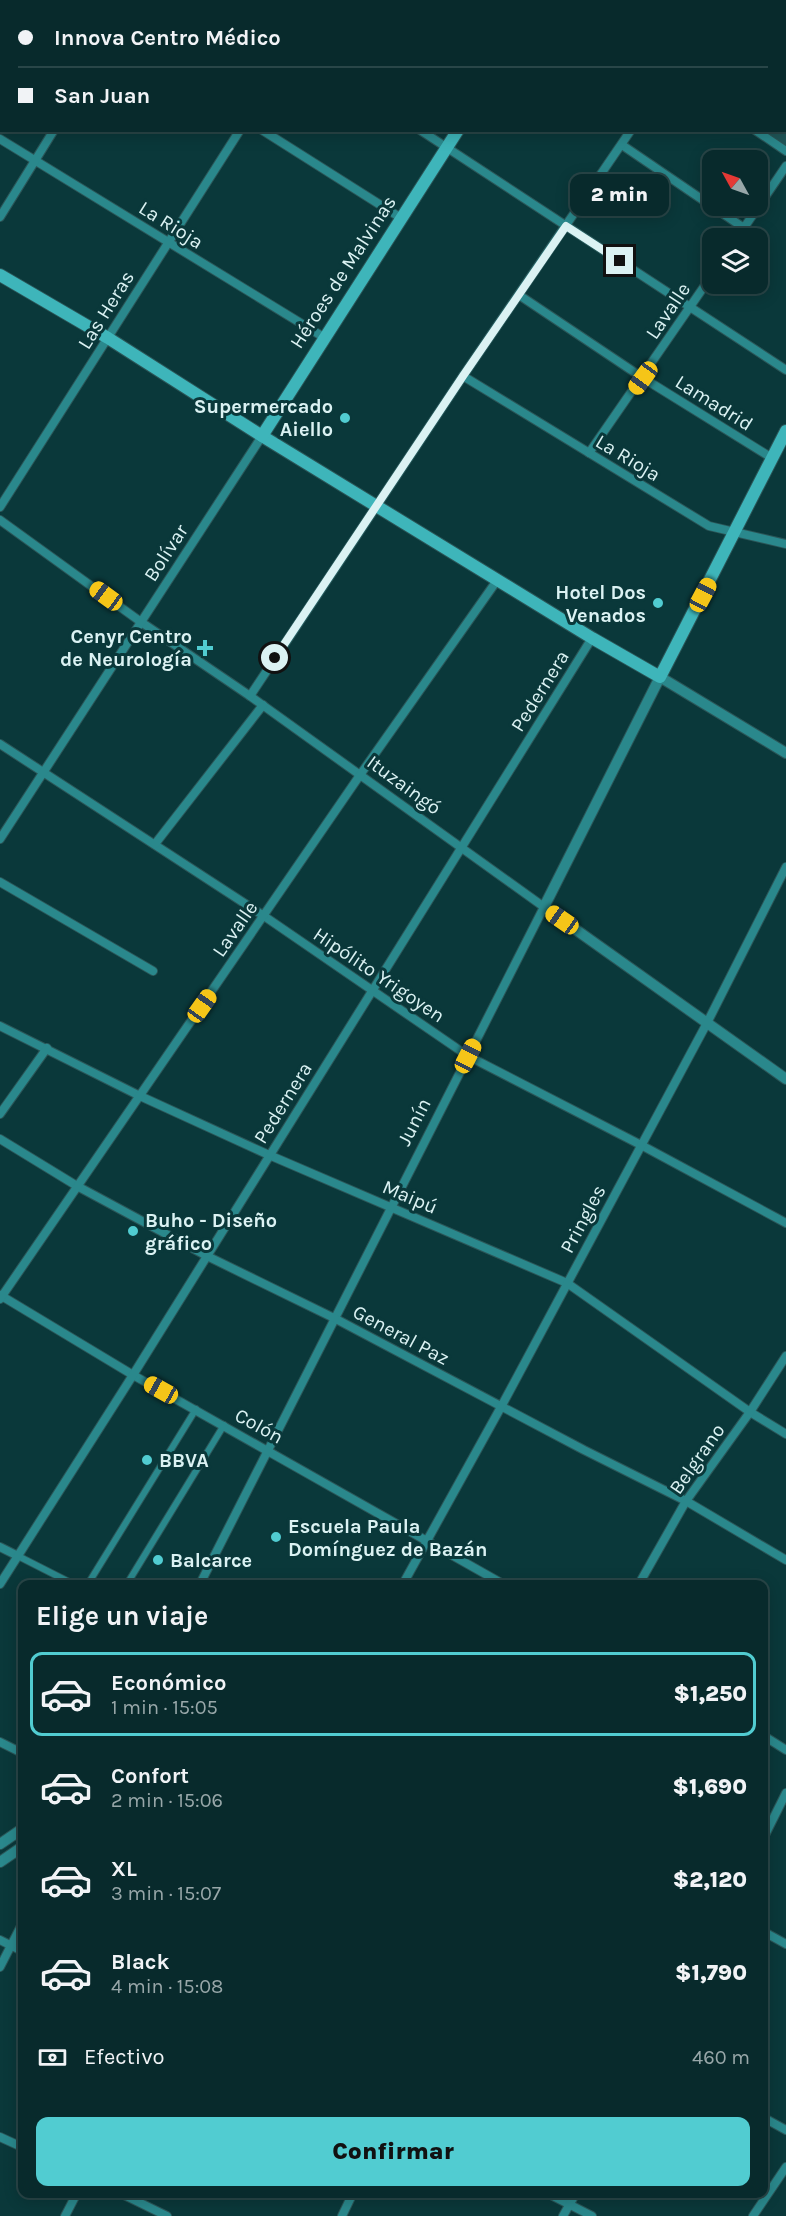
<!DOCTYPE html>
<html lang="es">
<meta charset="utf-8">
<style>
body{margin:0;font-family:Karla,sans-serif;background:#163638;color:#f1f3f6;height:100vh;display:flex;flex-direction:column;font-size:22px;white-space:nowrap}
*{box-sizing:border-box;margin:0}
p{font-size:20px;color:#98a7a9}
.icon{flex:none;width:33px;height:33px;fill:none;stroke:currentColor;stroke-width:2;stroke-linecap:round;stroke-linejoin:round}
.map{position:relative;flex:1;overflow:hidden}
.details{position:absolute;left:18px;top:1580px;width:750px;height:618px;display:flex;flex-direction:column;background:#082a2c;border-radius:12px;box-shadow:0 3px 15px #0003,0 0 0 2px #294648}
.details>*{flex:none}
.banner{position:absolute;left:0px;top:0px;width:786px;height:132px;box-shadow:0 3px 15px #0003,0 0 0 2px #294648;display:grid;align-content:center;height:132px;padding:0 18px;background:#082a2c}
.needle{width:39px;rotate:310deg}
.buttons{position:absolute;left:702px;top:150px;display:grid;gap:12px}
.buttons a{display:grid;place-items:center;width:66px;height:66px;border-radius:12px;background:#082a2c;box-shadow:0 3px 15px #0003,0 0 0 2px #294648;font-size:30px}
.end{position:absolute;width:27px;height:27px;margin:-14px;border:8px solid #dbf2f3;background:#111;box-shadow:0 0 0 3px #111}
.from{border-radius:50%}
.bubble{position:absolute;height:42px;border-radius:12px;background:#082a2c;box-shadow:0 3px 15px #0003,0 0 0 2px #294648;font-size:20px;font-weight:800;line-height:42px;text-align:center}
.car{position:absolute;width:18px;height:36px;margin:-18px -9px;border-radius:8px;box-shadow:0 0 4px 2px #0007;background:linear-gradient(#f5c518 24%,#345 0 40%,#f5c518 0 76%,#345 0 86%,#f5c518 0)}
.banner b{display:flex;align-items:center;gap:21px;height:57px;font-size:22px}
.banner b+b{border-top:2px solid #294648}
.banner i{width:15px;height:15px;background:#f1f3f6}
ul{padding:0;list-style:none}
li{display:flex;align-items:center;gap:18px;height:84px;margin:0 12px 9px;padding:0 6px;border:3px solid transparent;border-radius:12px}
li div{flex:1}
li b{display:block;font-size:22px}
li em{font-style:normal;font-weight:800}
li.on{border-color:#51ccd1}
li>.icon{width:54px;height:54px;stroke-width:1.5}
h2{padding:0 18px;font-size:27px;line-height:72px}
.pay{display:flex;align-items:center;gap:15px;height:66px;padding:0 18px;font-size:22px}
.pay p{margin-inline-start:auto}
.action{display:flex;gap:12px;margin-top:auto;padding:12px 18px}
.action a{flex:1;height:69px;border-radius:12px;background:#51ccd1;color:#111;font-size:24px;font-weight:800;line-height:69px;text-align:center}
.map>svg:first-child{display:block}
.green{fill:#1f5557}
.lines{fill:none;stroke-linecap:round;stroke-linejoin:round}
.pedestrian-casing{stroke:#2b5658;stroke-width:8}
.minor-casing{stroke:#2b5658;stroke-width:10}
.tertiary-casing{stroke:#2b5658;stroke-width:12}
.secondary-casing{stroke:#2b5658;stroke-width:14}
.pedestrian{stroke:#2a888c;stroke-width:6}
.minor{stroke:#2a888c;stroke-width:8}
.tertiary{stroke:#2a888c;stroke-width:10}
.secondary{stroke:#3eb5ba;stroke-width:12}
.route{stroke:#dbf2f3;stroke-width:8}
.poi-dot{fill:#51ccd1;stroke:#0a383a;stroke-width:2}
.labels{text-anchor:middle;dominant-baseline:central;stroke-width:6;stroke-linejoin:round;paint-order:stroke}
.street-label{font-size:20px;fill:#dbf2f3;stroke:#0a383a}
.poi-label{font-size:20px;font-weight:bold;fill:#dbf2f3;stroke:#0a383a;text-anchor:start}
</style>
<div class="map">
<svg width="786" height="2216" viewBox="0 0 786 2216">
<rect width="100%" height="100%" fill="#0a383a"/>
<polygon class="green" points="721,0 786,0 786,147 761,131 784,130 784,2 720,2"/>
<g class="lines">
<g class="pedestrian-casing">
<g id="pedestrian">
<polyline points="18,1556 73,1584"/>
<polyline points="88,1584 196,1409"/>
<polyline points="127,1584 224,1425"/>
</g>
</g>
<g class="minor-casing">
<g id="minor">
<polyline points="59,0 62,2"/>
<polyline points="223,0 226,2"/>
<polyline points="136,2 137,0"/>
<polyline points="716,2 717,0"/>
<polyline points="262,130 401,218"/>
<polyline points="420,130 786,370"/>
<polyline points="755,130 786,151"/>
<polyline points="0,139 325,338"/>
<polyline points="622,145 744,228"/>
<polyline points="0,217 54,130"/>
<polyline points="737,238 786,166"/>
<polyline points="519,295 643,378 772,458"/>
<polyline points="463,376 709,526 786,544"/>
<polyline points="589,453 712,275"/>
<polyline points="0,507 240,130"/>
<polyline points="0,520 141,622 250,696 544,907 200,1584"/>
<polyline points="250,696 463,376 631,130"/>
<polyline points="0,744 264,916 468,1056 641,1145 786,1223"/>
<polyline points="0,839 262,436"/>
<polyline points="155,844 263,705"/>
<polyline points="0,882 153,971"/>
<polyline points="0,1026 140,1096 269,1155 567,1283 750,1412 786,1434"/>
<polyline points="0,1114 47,1048"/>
<polyline points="0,1139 77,1186 207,1256 336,1319 584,1450 686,1501 786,1560"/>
<polyline points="0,1295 133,1375 503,1584"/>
<polyline points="0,1299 360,775 498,579"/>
<polyline points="0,1547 18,1556"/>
<polyline points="0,1584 133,1375 592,638"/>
<polyline points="403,1584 501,1407 707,1023 786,867"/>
<polyline points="639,1584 686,1501 750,1412 786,1356"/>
<polyline points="764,1736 786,1750"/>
<polyline points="0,1742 22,1753"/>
<polyline points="764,1837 786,1793"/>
<polyline points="764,1932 786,1944"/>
<polyline points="0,1940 22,1951"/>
<polyline points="0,1967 22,1924"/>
<polyline points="764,2118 786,2130"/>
<polyline points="0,2137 22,2147"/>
<polyline points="120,2193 167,2216"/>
<polyline points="547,2193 592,2216"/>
<polyline points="65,2216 77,2193"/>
<polyline points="342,2216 353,2193"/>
<polyline points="563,2216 576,2193"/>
<polyline points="753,2216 786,2167"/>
</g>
</g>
<g class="tertiary-casing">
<g id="tertiary">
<polyline points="786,753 660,677 544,907 786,1079"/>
<polyline points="0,1844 22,1829"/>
<polyline points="0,1862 22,1847"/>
</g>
</g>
<g class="secondary-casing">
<g id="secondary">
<polyline points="541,2 542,0"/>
<polyline points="0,275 108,338 262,436 592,638 660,677 786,431"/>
<polyline points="262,436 458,130"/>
</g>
</g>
<use href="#pedestrian" class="pedestrian"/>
<use href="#minor" class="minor"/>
<use href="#tertiary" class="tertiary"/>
<use href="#secondary" class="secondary"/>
</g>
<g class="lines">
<polyline class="route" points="275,658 463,376 566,226 620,261"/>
</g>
<g class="poi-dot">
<circle cx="345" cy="418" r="6"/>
<circle cx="658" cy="603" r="6"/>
<path d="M202 639h6v6h6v6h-6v6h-6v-6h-6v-6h6z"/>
<circle cx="133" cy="1231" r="6"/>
<circle cx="147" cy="1460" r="6"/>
<circle cx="276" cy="1537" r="6"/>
<circle cx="158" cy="1560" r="6"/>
</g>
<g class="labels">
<g class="street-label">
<text transform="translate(171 225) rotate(32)">La Rioja</text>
<text transform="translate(343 272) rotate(-57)">Héroes de Malvinas</text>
<text transform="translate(106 310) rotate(-58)">Las Heras</text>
<text transform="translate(668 311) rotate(-56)">Lavalle</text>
<text transform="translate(714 403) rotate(32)">Lamadrid</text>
<text transform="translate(628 458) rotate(31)">La Rioja</text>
<text transform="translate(166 553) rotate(-57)">Bolívar</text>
<text transform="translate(540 691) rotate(-58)">Pedernera</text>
<text transform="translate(404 785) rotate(36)">Ituzaingó</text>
<text transform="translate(235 929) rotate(-55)">Lavalle</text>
<text transform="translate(379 975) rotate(34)">Hipólito Yrigoyen</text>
<text transform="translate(283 1103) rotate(-58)">Pedernera</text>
<text transform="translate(414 1122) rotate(-63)">Junín</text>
<text transform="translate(410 1197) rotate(23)">Maipú</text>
<text transform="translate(583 1219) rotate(-62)">Pringles</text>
<text transform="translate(401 1335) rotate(28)">General Paz</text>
<text transform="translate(259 1426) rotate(29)">Colón</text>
<text transform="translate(697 1459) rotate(-55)">Belgrano</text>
</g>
<g class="poi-label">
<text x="333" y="406" text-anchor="end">Supermercado<tspan x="333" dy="23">Aiello</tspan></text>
<text x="646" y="592" text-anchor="end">Hotel Dos<tspan x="646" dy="23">Venados</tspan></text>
<text x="192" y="636" text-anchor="end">Cenyr Centro<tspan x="192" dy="23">de Neurología</tspan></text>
<text x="145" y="1220">Buho - Diseño<tspan x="145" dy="23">gráfico</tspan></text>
<text x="159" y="1460">BBVA</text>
<text x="288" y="1526">Escuela Paula<tspan x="288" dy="23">Domínguez de Bazán</tspan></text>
<text x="170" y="1560">Balcarce</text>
</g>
</g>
</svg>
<div class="buttons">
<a><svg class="needle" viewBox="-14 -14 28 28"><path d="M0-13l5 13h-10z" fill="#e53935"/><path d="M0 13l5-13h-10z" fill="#98a7a9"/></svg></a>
<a><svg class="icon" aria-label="layers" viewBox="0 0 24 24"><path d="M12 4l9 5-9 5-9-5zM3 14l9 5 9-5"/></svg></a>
</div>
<i class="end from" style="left:275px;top:658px"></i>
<i class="end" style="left:620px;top:261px"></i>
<div class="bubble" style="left:570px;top:174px;width:99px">2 min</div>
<i class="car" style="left:643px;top:378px;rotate:216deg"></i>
<i class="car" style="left:703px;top:595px;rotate:28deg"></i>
<i class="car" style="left:106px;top:596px;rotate:306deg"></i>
<i class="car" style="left:562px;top:920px;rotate:305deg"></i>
<i class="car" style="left:202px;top:1006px;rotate:35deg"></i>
<i class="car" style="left:468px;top:1056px;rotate:27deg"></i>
<i class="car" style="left:161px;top:1390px;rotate:299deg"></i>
<div class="banner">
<b><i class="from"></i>Innova Centro Médico</b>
<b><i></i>San Juan</b>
</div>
<section class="details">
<h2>Elige un viaje</h2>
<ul>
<li class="on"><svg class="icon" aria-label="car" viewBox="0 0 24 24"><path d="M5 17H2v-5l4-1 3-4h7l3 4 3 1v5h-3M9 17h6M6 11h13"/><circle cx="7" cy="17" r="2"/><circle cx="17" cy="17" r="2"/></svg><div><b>Económico</b><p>1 min · 15:05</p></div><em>$1,250</em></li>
<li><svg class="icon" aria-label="car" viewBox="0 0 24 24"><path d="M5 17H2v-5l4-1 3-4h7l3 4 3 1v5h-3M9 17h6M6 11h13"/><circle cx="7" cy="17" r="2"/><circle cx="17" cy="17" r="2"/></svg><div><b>Confort</b><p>2 min · 15:06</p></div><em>$1,690</em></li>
<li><svg class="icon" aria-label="car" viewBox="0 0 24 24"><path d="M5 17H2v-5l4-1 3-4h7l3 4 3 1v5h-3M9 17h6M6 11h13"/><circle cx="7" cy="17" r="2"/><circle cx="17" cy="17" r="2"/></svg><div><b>XL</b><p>3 min · 15:07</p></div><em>$2,120</em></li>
<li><svg class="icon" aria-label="car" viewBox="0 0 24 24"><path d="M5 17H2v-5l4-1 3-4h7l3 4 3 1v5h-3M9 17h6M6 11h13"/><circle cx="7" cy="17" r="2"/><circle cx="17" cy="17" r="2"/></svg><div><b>Black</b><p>4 min · 15:08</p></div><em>$1,790</em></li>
</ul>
<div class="pay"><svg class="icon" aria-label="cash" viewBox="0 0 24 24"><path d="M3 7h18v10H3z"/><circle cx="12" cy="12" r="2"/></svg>Efectivo<p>460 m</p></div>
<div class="action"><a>Confirmar</a></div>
</section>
</div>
